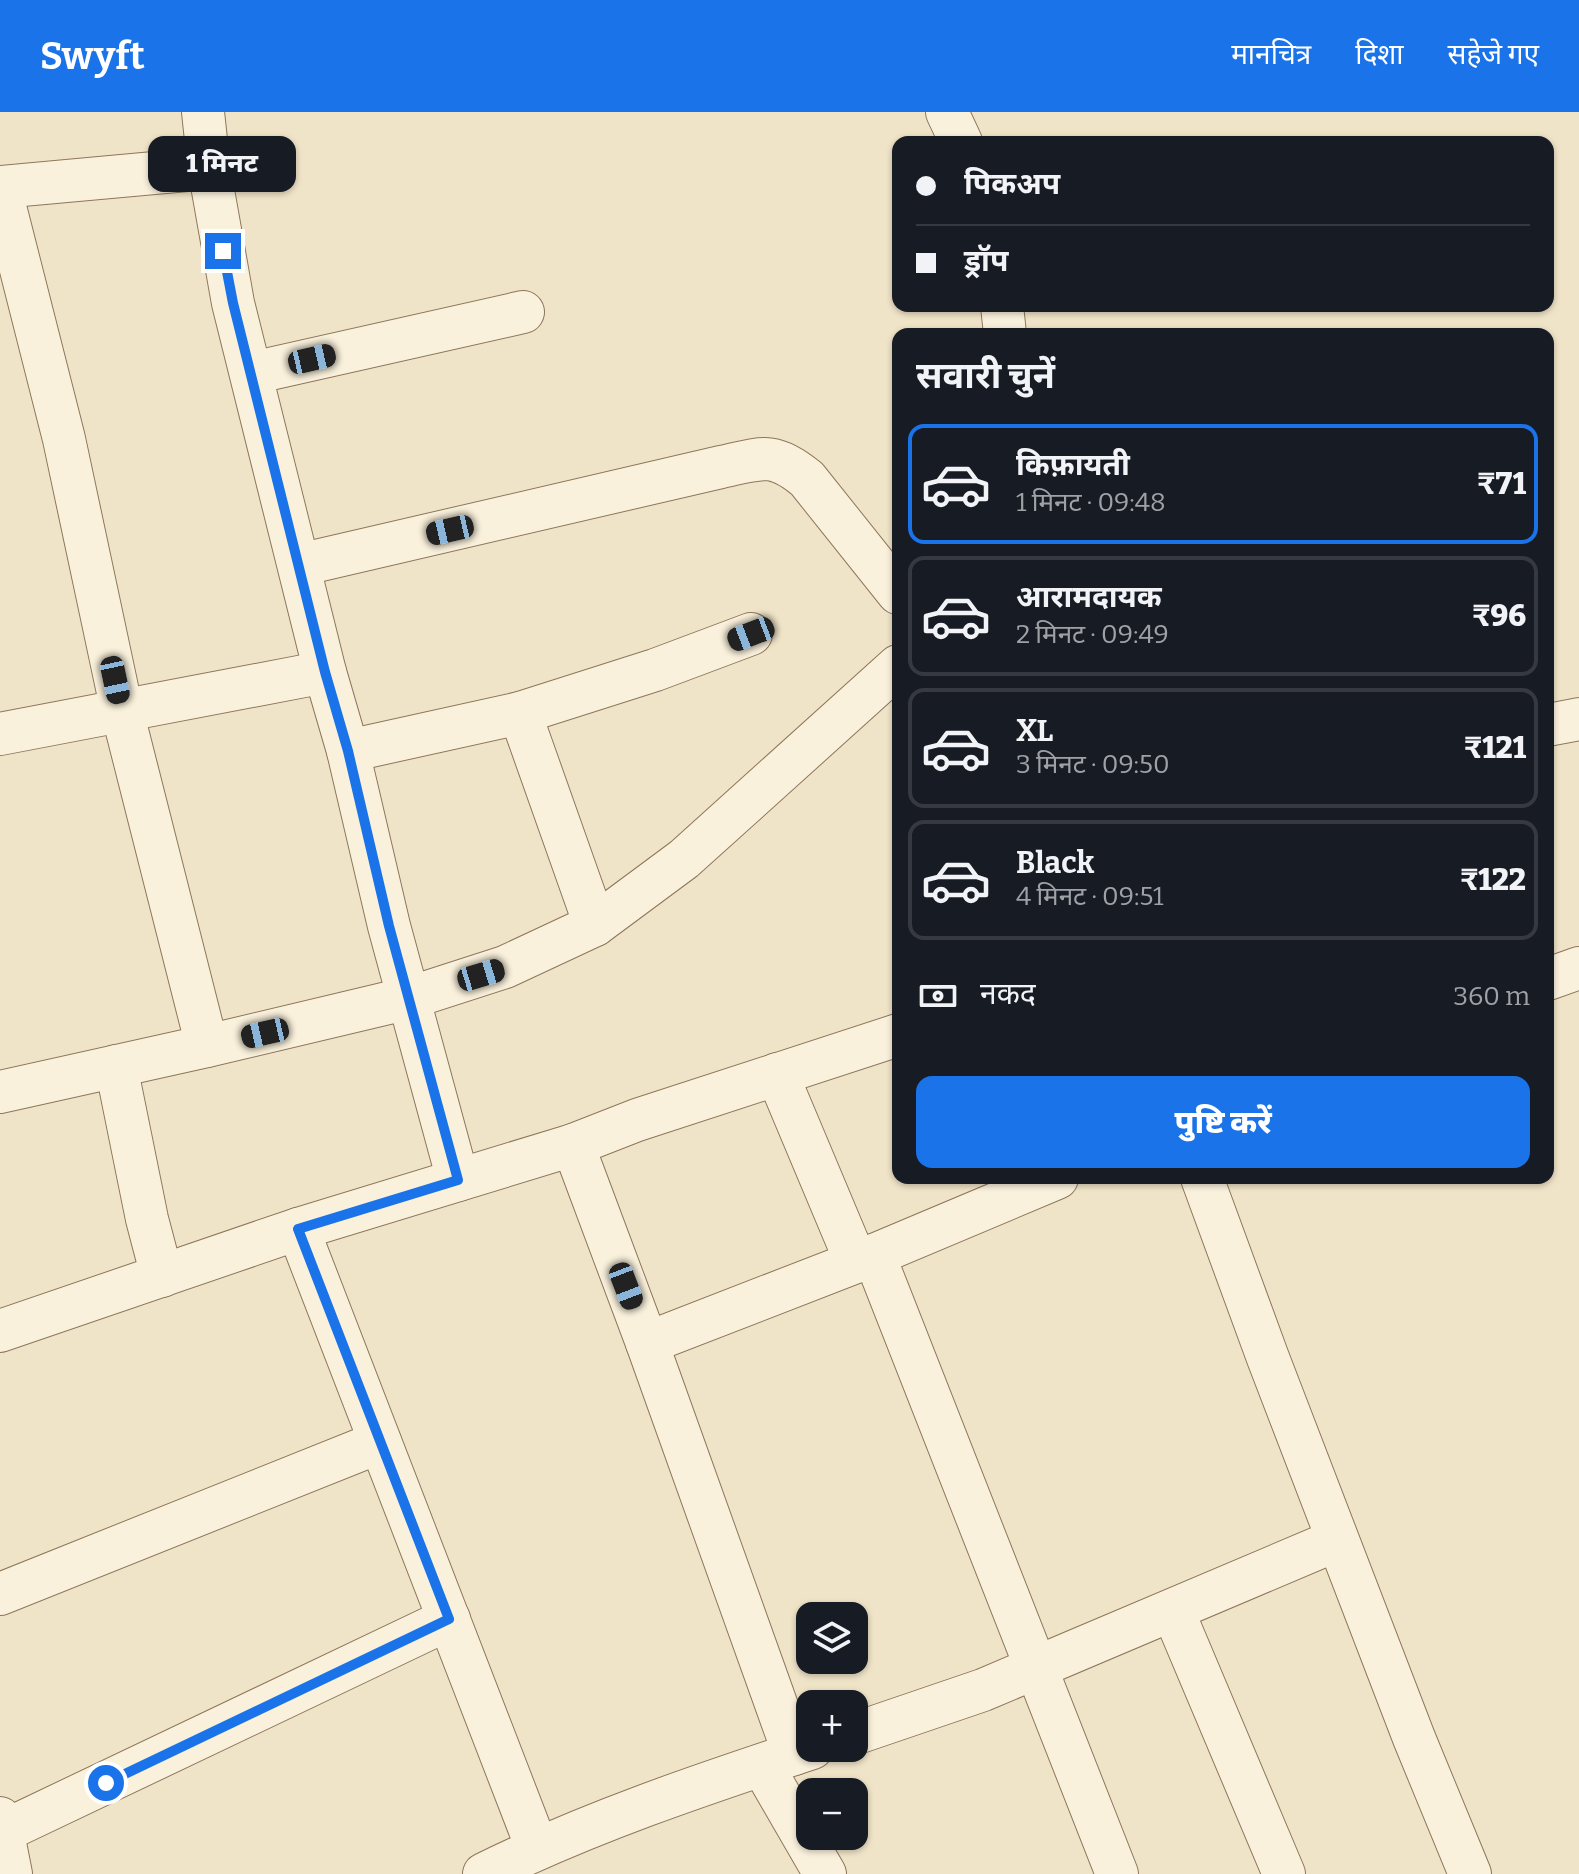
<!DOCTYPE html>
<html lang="hi">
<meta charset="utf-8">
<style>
body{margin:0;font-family:Bitter,"Noto Sans Devanagari",serif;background:#20242c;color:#f1f3f6;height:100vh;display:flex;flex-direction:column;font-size:30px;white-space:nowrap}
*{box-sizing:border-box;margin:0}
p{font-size:26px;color:#9ea1a6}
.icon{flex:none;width:44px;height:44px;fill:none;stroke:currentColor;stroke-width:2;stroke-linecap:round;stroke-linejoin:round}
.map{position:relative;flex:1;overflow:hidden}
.panel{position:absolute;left:892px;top:216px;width:662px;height:856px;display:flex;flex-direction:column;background:#171b24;border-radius:16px;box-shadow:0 2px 6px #0004}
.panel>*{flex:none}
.guide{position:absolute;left:892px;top:24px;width:662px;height:176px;border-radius:16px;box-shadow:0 2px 6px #0004;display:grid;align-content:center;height:176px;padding:0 24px;background:#171b24}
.tools{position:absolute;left:796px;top:1490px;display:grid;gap:16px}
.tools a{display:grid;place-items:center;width:72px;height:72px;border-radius:16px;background:#171b24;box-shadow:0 2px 6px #0004;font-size:40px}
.end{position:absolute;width:36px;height:36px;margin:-18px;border:10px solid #1a73e8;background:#fff;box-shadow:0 0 0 4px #fff}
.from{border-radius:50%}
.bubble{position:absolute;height:56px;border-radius:16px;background:#171b24;box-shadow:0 2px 6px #0004;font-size:26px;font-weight:800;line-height:56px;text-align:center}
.car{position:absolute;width:24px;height:48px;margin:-24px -12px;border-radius:10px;box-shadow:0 0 6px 2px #0007;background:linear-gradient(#222 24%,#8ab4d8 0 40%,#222 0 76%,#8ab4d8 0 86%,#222 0)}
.guide b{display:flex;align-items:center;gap:28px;height:76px;font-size:30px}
.guide b+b{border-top:2px solid #363941}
.guide i{width:20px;height:20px;background:#f1f3f6}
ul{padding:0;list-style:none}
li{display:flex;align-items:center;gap:24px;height:120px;margin:0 16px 12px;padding:0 8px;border:4px solid #363941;border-radius:16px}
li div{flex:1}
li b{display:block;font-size:30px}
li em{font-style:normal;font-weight:800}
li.on{border-color:#1a73e8}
li>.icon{width:72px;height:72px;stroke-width:1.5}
h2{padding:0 24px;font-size:36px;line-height:96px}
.pay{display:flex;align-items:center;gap:20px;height:88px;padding:0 24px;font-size:30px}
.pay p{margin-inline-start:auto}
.cta{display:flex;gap:16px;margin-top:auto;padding:16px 24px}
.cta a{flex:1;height:92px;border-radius:16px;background:#1a73e8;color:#fff;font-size:32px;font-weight:800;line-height:92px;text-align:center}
header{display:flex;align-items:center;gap:48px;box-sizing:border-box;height:112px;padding:0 40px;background:#1a73e8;color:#fff}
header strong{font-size:38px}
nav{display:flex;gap:44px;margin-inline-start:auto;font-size:28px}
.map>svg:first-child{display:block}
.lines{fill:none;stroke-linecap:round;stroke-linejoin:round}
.minor-casing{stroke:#8d765c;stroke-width:44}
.minor{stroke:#faf1dc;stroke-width:42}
.route{stroke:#1a73e8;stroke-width:10}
</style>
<header>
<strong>Swyft</strong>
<nav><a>मानचित्र</a><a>दिशा</a><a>सहेजे गए</a></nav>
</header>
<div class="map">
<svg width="1579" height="1762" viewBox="0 0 1579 1762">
<rect width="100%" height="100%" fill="#f0e4c8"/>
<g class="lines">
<g class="minor-casing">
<g id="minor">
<polyline points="203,0 209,56 233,191 325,560 348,639 389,814 458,1068"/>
<polyline points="947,0 961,30"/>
<polyline points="0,75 64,327 122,599 207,934"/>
<polyline points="0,75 209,56"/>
<polyline points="1002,194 1005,222"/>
<polyline points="252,261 523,200"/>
<path d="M299,453L721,355C762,346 773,339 807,367L898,481"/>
<polyline points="520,601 595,813"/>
<polyline points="1548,613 1579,607"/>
<polyline points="0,622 325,560"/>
<polyline points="348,639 520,601 655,558 751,522"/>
<polyline points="1548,867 1579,856"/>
<polyline points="116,954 147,1107 162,1164"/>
<polyline points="777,962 856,1150"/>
<polyline points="0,980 207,934 409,886 505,855 595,813 684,747 898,554"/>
<polyline points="573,1033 647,1231 794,1642"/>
<polyline points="1202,1066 1268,1246 1414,1626 1470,1762"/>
<polyline points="298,1117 537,1736"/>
<polyline points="874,1143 1117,1762"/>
<polyline points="0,1219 298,1117 573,1033 637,1008 898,923"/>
<polyline points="647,1231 874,1143 1057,1066"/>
<polyline points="0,1482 380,1330"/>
<polyline points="1173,1499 1284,1762"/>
<polyline points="854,1622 983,1578 1337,1428"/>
<polyline points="762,1653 825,1762"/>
<polyline points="0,1706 11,1762"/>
<polyline points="4,1719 449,1507"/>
<path d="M484,1762C590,1710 700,1673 812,1636"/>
</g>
</g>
<use href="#minor" class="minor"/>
</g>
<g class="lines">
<polyline class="route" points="106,1671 449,1507 298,1117 458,1068 389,814 348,639 325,560 233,191 223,139"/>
</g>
</svg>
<div class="tools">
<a><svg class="icon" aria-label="layers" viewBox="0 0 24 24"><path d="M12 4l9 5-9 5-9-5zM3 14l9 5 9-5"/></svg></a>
<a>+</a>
<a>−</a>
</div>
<i class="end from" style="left:106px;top:1671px"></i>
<i class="end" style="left:223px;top:139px"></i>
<div class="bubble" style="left:148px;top:24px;width:148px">1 मिनट</div>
<i class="car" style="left:312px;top:247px;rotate:77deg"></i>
<i class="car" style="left:450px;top:418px;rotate:257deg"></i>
<i class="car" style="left:751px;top:522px;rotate:249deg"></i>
<i class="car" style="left:115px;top:568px;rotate:168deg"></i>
<i class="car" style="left:481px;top:863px;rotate:73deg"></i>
<i class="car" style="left:265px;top:921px;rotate:257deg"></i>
<i class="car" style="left:626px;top:1174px;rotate:159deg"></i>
<div class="guide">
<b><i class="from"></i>पिकअप</b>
<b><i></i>ड्रॉप</b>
</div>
<section class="panel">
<h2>सवारी चुनें</h2>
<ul>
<li class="on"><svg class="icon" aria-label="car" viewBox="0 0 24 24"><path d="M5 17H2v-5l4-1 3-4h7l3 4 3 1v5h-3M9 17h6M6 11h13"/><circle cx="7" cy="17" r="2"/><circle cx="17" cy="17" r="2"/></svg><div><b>किफ़ायती</b><p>1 मिनट · 09:48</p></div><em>₹71</em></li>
<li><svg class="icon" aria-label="car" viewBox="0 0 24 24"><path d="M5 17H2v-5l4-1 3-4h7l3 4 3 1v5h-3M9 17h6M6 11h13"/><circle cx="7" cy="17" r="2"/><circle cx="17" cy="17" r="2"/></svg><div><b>आरामदायक</b><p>2 मिनट · 09:49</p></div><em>₹96</em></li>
<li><svg class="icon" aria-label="car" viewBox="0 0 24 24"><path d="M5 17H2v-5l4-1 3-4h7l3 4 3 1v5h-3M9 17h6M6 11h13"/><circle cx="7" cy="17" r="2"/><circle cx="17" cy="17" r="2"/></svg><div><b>XL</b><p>3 मिनट · 09:50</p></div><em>₹121</em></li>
<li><svg class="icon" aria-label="car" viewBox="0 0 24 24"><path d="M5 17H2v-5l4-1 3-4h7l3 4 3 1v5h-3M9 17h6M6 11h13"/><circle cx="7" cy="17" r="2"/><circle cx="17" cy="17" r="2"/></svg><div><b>Black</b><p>4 मिनट · 09:51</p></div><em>₹122</em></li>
</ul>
<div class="pay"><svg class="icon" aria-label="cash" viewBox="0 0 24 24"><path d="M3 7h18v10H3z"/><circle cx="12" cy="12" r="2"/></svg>नकद<p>360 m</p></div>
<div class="cta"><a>पुष्टि करें</a></div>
</section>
</div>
